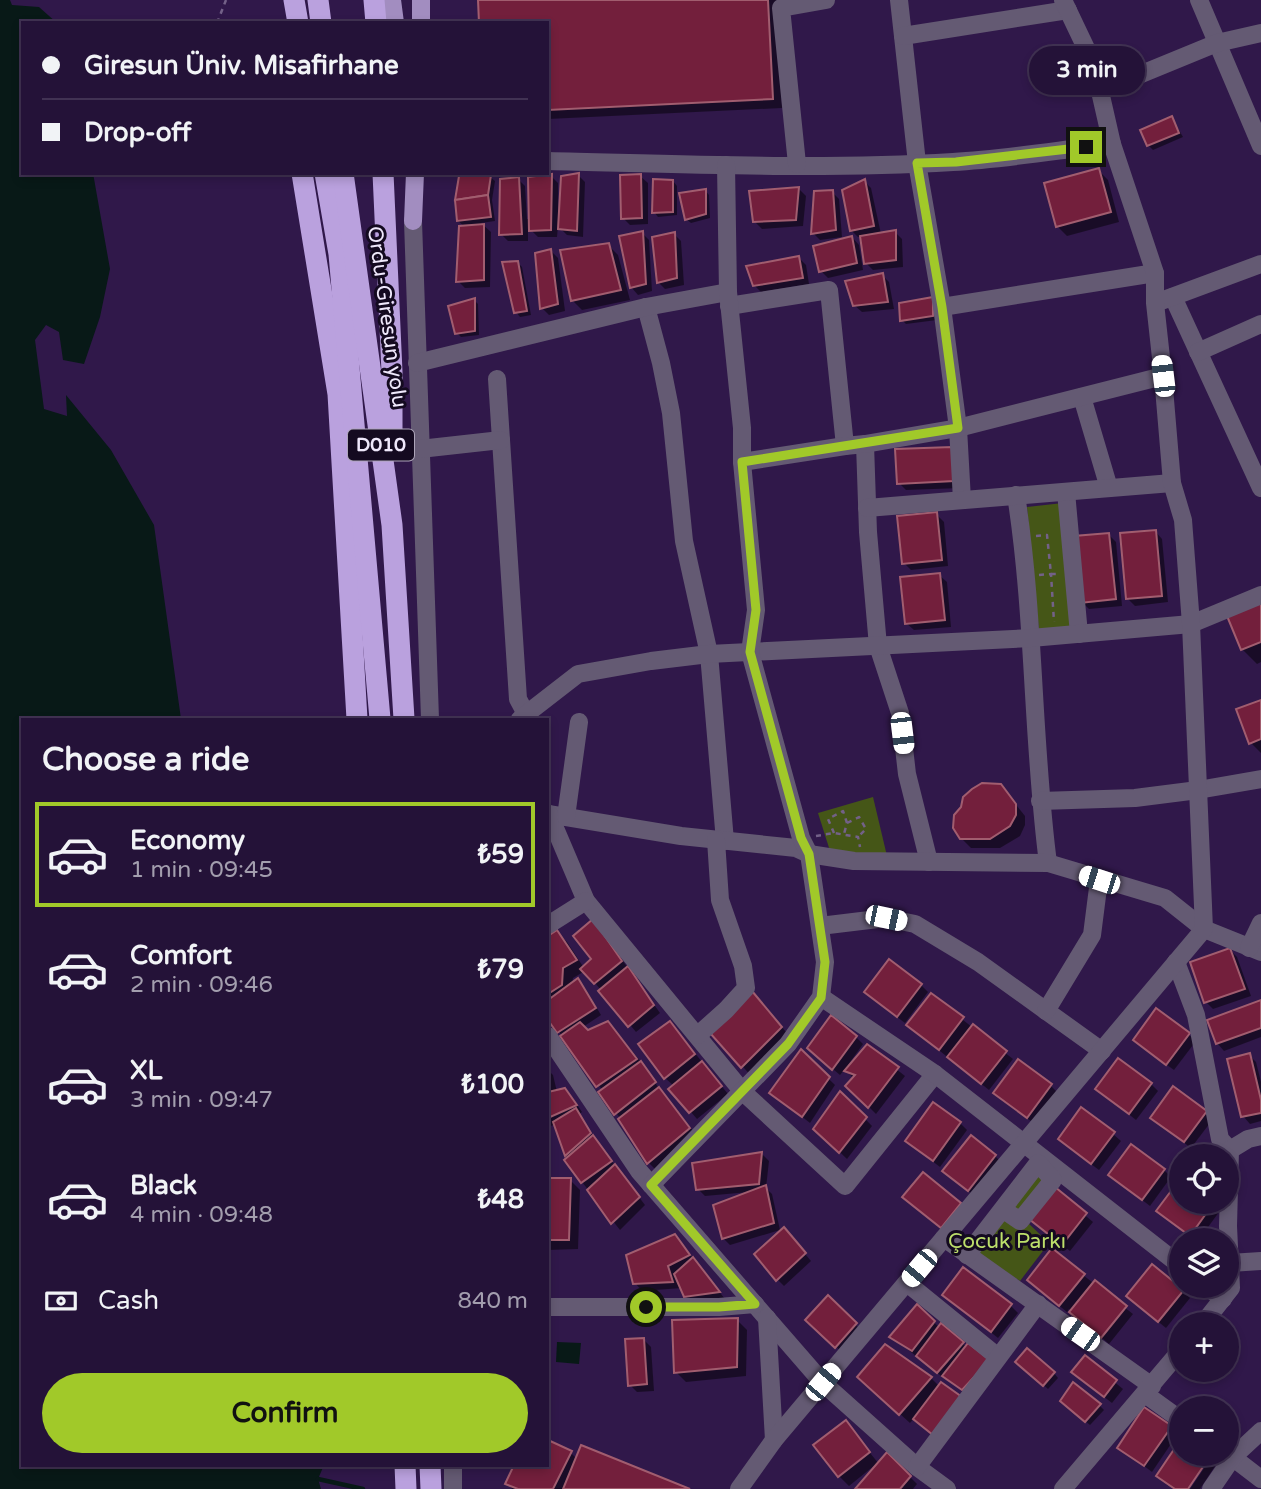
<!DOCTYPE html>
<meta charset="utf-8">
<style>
body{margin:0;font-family:"Varela Round",sans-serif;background:#2c1b40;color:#f1f3f6;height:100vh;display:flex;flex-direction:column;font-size:26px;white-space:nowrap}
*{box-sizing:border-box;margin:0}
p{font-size:23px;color:#a39eae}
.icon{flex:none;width:38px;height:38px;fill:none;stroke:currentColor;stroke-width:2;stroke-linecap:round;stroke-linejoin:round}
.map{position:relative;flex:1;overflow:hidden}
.sheet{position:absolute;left:21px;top:718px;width:528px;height:749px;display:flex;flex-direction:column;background:#241238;border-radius:0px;box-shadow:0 4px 10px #0003,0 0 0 2px #413253}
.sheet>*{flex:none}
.guide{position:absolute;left:21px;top:21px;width:528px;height:154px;border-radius:0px;box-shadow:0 4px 10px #0003,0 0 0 2px #413253;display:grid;align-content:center;height:154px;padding:0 21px;background:#241238}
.controls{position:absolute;left:1169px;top:1144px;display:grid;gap:14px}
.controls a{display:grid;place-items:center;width:70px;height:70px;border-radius:50%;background:#241238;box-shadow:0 4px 10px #0003,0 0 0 2px #413253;font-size:35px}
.end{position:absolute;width:32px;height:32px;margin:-16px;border:9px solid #a1c929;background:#111;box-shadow:0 0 0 4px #111}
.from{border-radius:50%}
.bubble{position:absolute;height:49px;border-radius:24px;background:#241238;box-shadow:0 4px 10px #0003,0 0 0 2px #413253;font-size:23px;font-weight:700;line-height:49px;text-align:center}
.car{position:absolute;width:21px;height:42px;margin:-21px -10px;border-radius:9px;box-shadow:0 0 5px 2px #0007;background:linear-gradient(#fff 24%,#345 0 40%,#fff 0 76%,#345 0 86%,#fff 0)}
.guide b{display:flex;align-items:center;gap:24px;height:66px;font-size:26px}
.guide b+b{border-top:2px solid #413253}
.guide i{width:18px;height:18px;background:#f1f3f6}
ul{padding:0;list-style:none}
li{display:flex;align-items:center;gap:21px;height:105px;margin:0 14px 10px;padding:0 7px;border:4px solid transparent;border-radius:0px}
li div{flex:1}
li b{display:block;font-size:26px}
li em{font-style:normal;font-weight:700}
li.active{border-color:#a1c929}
li>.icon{width:63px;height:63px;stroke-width:1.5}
h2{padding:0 21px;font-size:32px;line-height:84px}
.pay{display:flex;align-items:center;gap:18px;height:77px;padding:0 21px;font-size:26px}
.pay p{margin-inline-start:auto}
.action{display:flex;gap:14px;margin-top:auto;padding:14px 21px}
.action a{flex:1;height:80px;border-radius:42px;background:#a1c929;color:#111;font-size:28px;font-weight:700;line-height:80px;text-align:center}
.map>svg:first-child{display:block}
.green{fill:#455617}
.water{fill:#081917}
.shadow{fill:#0007}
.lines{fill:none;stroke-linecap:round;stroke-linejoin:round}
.stream{stroke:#081917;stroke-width:4.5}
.building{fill:#731f3c;stroke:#a15d6f;stroke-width:2}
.path{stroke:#736188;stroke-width:2.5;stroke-dasharray:5 5;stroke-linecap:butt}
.minor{stroke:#645a73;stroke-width:18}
.major{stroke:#a28dc0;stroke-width:18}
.highway{stroke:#baa1de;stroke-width:21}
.route{stroke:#a1c929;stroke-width:9}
.labels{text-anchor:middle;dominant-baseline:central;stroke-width:6;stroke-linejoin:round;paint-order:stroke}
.shield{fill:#140a20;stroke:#ada5b9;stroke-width:2}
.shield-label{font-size:19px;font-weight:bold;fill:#efe8fb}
.street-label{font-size:21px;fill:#efe8fb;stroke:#140a20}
.park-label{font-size:21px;fill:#bddf6b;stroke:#140a20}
</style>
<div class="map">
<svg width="1261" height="1489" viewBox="0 0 1261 1489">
<rect width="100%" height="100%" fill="#30184a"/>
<g class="green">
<polygon points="1063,503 1074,629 1039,630 1027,507"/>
<polygon points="873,797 887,856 830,851 818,813"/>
<polygon points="1035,1161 1059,1178 1026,1221 1049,1243 1020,1281 968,1246"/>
</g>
<g class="water">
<polygon points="0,0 10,0 12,5 39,7 57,23 23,23 23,173 93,173 110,269 100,317 84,364 63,360 59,332 46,325 35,340 44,409 67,416 66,395 111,450 154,525 181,719 23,719 23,1465 324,1465 318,1479 321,1489 0,1489"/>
<polygon points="557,1342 581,1343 579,1364 556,1362"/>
</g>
<g class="shadow">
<polygon points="480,0 777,0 782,108 548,119 548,23"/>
<polygon points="1172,118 1183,137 1153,150 1148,145"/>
<polygon points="1098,170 1108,180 1119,222 1067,236 1057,226"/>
<polygon points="578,175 585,182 583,237 567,235 558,226 557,237 538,237 528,227 528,241 508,241 501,234 518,179 525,186 527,219 530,219 551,176 558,183 558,211 561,211"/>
<polygon points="640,176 648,183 648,224 630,225 623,218"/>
<polygon points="490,177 495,181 492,200 495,221 481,223 491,232 490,287 465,288 458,281 465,227 458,221"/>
<polygon points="673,181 677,186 677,215 658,217 654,212"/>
<polygon points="864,181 871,188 881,234 895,232 902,239 903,267 873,270 866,263 862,236 858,237 851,230"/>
<polygon points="799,189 806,196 803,226 762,229 754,221"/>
<polygon points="705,190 709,195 710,218 691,223 686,219"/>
<polygon points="832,192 839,199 842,237 820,240 813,233"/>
<polygon points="642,233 649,240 652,291 638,295 631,287"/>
<polygon points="674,234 681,241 684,285 665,289 658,282"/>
<polygon points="852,237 859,245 863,270 828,278 821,271"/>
<polygon points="608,245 618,255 630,300 582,310 572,300"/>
<polygon points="551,251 558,258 565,311 549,315 542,308"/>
<polygon points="799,258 806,265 809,284 761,292 754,285"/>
<polygon points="517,262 522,267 531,315 520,317 516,312"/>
<polygon points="882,275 889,282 894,309 862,312 854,305"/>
<polygon points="933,299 937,320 906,324 902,320"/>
<polygon points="474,300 478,304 479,335 461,337 457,333"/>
<polygon points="952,448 961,488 906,490 899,483"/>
<polygon points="936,514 944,522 948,566 911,570 904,563"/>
<polygon points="1155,531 1162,539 1168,602 1135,606 1128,599"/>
<polygon points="1109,535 1116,542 1122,606 1089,609 1082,602"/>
<polygon points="939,575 947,582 951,627 914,630 906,623"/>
<polygon points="1261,605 1261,662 1257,664 1242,649"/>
<polygon points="1261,702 1261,753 1251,743"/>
<polygon points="1001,786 1025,816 1025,825 1020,836 1000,848 971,848 961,838"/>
<polygon points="600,929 660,1013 636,1032 585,971 573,978 572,985 578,981 585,988 601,1015 583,1027 587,1032 608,1023 648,1070 660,1091 699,1138 658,1172 648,1162 621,1119 600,1093 603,1091 548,1017 548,938 557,932 567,942 584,968 593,960"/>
<polygon points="1230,950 1237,957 1251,996 1213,1009 1206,1002"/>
<polygon points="921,985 928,992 905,1023 873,999"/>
<polygon points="931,995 1013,1059 989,1090 916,1032"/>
<polygon points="1261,1001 1261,1037 1224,1051 1217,1043"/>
<polygon points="762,1003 791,1038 752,1077 713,1033"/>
<polygon points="677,1031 728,1094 697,1119 671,1089 674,1086 665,1078"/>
<polygon points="1188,1034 1196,1041 1174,1070 1142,1047"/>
<polygon points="856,1037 863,1044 848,1065 850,1066 867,1046 905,1076 876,1114 848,1086 854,1079 845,1069 840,1075 816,1055"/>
<polygon points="801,1052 835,1085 810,1123 772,1093"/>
<polygon points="1249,1055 1256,1062 1261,1082 1261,1121 1250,1124 1243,1116"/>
<polygon points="548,1070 553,1075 557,1092 565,1090 572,1097 582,1112 579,1114 597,1142 645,1205 620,1230 582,1182 566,1156 556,1124 548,1127"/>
<polygon points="1151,1084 1158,1091 1136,1120 1097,1089"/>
<polygon points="1051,1086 1058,1093 1035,1124 1002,1100"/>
<polygon points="841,1094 872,1126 847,1159 816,1129"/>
<polygon points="1206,1112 1213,1119 1191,1148 1159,1124"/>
<polygon points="960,1123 967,1130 940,1167 915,1148"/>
<polygon points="1113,1134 1121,1141 1099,1170 1067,1146"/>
<polygon points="762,1154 769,1161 766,1188 772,1194 780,1230 730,1245 723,1238 749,1192 705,1196 698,1189"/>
<polygon points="995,1156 1002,1163 976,1197 952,1178"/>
<polygon points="1164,1170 1171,1177 1150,1206 1110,1175"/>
<polygon points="548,1179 570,1180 580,1190 578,1249 548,1250"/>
<polygon points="1180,1182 1181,1202 1208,1202 1219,1212 1198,1241 1166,1217"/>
<polygon points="1055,1190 1093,1222 1070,1251 1039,1226"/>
<polygon points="791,1237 811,1261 784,1286 777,1279"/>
<polygon points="681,1243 694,1260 725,1299 693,1303 685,1296 682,1288 642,1291 635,1283"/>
<polygon points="1083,1275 1133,1314 1109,1344 1069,1309 1067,1312 1036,1287"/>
<polygon points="1183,1291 1190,1298 1166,1328 1135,1303"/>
<polygon points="944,1295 1011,1306 1018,1313 998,1338"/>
<polygon points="828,1298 863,1332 843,1353 807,1320"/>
<polygon points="917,1307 940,1328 967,1347 970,1396 946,1377 945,1379 892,1337"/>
<polygon points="737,1320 747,1330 746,1376 686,1382 676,1372"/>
<polygon points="644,1340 651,1347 654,1391 637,1392 630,1385"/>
<polygon points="1085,1358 1123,1389 1112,1403 1081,1379"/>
<polygon points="1022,1366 1054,1373 1058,1378 1048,1389"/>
<polygon points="931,1378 940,1387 910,1423 870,1387"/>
<polygon points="1099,1405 1104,1410 1090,1425 1066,1406"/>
<polygon points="845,1422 879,1464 887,1454 917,1484 913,1489 857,1489 875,1465 849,1486 839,1476"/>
<polygon points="1170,1428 1177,1435 1152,1472 1119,1447"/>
<polygon points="548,1442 571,1453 577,1459 685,1489 512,1489 507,1483 516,1465 548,1465"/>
<polygon points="1211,1458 1217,1463 1200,1489 1190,1489"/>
</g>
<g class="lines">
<polyline class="stream" points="318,1479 363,1489"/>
</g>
<g class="building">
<polygon points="478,0 768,0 773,99 548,110 548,23 479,23"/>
<polygon points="1172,116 1179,133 1147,146 1140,130"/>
<polygon points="1099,168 1111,212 1056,227 1044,183"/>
<polygon points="579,173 577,231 558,229 561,176"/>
<polygon points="552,174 551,230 529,231 528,177"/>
<polygon points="641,174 642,218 621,219 620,175"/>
<polygon points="491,175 488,195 455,200 459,176"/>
<polygon points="519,177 522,234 499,235 500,179"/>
<polygon points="653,179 673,180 673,212 652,213"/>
<polygon points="865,179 874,226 850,231 842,190"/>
<polygon points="799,187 796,220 753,222 749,191"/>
<polygon points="706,189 706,214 685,220 679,193"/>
<polygon points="833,190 836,230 811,234 814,191"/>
<polygon points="488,195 491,217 457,221 455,200"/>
<polygon points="484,224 484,280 456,282 459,226"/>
<polygon points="896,230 896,260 864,264 860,236"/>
<polygon points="643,231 646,284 630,288 619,236"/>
<polygon points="675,232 677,278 657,283 652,237"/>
<polygon points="852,236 857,263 819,272 813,246"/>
<polygon points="609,243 621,290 571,301 560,250"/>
<polygon points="551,249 558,304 540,309 535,253"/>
<polygon points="799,256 803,278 753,286 746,266"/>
<polygon points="518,261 527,311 514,313 502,262"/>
<polygon points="883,273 888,302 853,306 845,281"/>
<polygon points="933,297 933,316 900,321 899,303"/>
<polygon points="475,298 475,331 455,334 448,306"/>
<polygon points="952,447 954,481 897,484 895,449"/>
<polygon points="937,512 942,560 902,564 897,516"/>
<polygon points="1156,530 1162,596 1126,599 1120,533"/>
<polygon points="1109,533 1116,599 1080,603 1074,536"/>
<polygon points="940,573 945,620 905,624 900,577"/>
<polygon points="1261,603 1261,642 1241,650 1227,616"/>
<polygon points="1261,700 1261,739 1249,744 1236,709"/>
<polygon points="982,783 1001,784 1016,804 1016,815 1010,826 990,839 960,839 953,828 954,815 961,807 963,797 972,789"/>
<polygon points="593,919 622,961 594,984 580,969 591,959 573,936"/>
<polygon points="557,930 577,960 563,968 562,985 548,994 548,936"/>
<polygon points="1230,948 1245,989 1204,1003 1190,962"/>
<polygon points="889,959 922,984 897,1017 864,992"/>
<polygon points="628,966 654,1005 628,1027 598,991"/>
<polygon points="578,978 596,1008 557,1033 548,1020 548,1000"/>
<polygon points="752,991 782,1027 741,1068 710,1033"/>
<polygon points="931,993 964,1017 939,1050 906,1025"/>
<polygon points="1261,1000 1261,1028 1216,1044 1207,1020"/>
<polygon points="1156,1008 1190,1033 1166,1065 1133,1040"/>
<polygon points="831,1015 857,1036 832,1070 807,1048"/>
<polygon points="608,1021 637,1059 596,1087 560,1036 580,1022 588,1030"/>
<polygon points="670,1021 695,1054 664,1079 638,1044"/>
<polygon points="973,1024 1007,1051 981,1084 947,1057"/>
<polygon points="867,1044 899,1067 868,1108 845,1086 855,1075 844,1071"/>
<polygon points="801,1049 830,1077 802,1117 769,1093"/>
<polygon points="1250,1053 1261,1100 1261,1113 1241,1117 1227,1059"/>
<polygon points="1118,1058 1152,1083 1129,1114 1095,1089"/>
<polygon points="1018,1059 1052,1084 1027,1118 993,1093"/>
<polygon points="641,1061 656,1082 614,1115 598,1092"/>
<polygon points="702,1061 722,1086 689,1113 668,1089"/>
<polygon points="1173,1086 1207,1111 1184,1142 1150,1118"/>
<polygon points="659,1087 690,1128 647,1164 618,1119"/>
<polygon points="565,1088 577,1105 548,1118 548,1092"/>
<polygon points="840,1091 867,1117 839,1153 813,1129"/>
<polygon points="933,1102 961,1122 933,1161 905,1141"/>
<polygon points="1081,1107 1115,1132 1091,1164 1058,1139"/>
<polygon points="576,1108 591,1133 565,1156 553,1122"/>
<polygon points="593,1135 612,1161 581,1183 564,1160"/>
<polygon points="971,1135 996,1155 968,1191 942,1171"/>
<polygon points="1131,1144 1165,1169 1142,1200 1108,1175"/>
<polygon points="762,1152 759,1184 696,1190 692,1163"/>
<polygon points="615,1164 640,1197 611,1224 587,1190"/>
<polygon points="923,1172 961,1203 941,1228 902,1197"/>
<polygon points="548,1178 571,1178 569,1240 548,1240"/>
<polygon points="1180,1179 1181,1202 1213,1204 1190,1236 1156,1211"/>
<polygon points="766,1185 774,1223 722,1239 713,1205"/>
<polygon points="1055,1187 1087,1213 1062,1245 1029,1219"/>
<polygon points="784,1227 806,1253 776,1281 754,1254"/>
<polygon points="675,1234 690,1255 668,1266 673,1282 633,1284 626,1255"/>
<polygon points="1052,1248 1085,1274 1059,1306 1027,1280"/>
<polygon points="693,1257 720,1292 684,1297 674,1274"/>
<polygon points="1152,1264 1184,1290 1158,1322 1126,1296"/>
<polygon points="963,1267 1012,1304 991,1332 942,1295"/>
<polygon points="1095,1280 1127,1306 1101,1338 1069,1312"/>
<polygon points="828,1295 857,1323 835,1348 805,1320"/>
<polygon points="917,1304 935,1321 912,1351 889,1337"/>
<polygon points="738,1318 737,1367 674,1373 672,1320"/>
<polygon points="941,1323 964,1342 937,1373 916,1356"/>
<polygon points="644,1338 647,1384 628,1386 625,1339"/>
<polygon points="968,1343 990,1360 962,1390 942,1376"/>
<polygon points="885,1344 932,1377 899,1415 857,1377"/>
<polygon points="1027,1348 1055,1372 1043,1386 1015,1362"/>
<polygon points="1085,1355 1117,1380 1104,1397 1071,1372"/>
<polygon points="941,1382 962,1397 933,1435 913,1419"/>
<polygon points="1073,1382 1101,1404 1085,1422 1060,1401"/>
<polygon points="1144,1407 1172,1426 1144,1466 1117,1448"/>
<polygon points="846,1420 870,1452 838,1477 813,1445"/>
<polygon points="1181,1439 1181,1454 1211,1455 1188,1489 1175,1489 1156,1476"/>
<polygon points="548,1440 572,1451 553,1489 518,1489 505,1484 514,1465 548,1465"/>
<polygon points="581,1445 690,1489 563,1489"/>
<polygon points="887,1452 911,1476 900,1489 855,1489"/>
</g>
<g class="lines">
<g class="path">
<polyline points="217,23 226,0"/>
<polyline points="1036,536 1047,535 1051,574 1060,574"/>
<polyline points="1039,575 1051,574 1054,622"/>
<polyline points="847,823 859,817 866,829 858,837"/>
<polyline points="834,833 828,819 843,811 847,823 844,834"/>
<polyline points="816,836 834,833 858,837 860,847"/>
</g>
<g class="minor">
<polyline points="899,0 917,163 942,307 958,428 962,500"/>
<polyline points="1199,0 1261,146"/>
<polyline points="903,36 1068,10"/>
<polyline points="1100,91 1217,43 1261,33"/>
<path d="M548,161C682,164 818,170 953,162C1006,159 1059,150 1112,144"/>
<polyline points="797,164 781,8 826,0"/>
<polyline points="413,221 430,719"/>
<polyline points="1173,297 1261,488"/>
<polyline points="1161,301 1261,264"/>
<polyline points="729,306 829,290 845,446 865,444 868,532 878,646 900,713 907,774 929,862"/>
<polyline points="646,307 661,363 671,413 684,541 709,654 725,841"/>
<polyline points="942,307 1155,273"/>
<polyline points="1198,352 1261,324"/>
<polyline points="417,363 646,307 728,292"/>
<polyline points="497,379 518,699 526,714"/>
<polyline points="1082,397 1109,488"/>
<polyline points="865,444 958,428 1163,376"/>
<polyline points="420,449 501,440"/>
<polyline points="742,462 845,446"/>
<polyline points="1066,492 1079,634"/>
<path d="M1016,495C1035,617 1032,741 1048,863"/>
<polyline points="867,508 1172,483"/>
<polyline points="520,719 578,674 651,661 709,654 1031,638 1191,624 1261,595"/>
<polyline points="1040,801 1135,798 1198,790 1261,779"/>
<polyline points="548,814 681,836 796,848 809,854 854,861 1048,863 1165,898 1204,929 1261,952"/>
<polyline points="549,814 586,901 743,1092 845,1186 935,1074"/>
<polyline points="566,817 579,722"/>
<polyline points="548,925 586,901"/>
<polyline points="820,926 886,918 915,924 978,962 1102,1051"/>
<polyline points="1249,948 1261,923"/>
<polyline points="1176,962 1196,1015 1220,1139 1230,1150"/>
<polyline points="821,997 935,1074 1181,1266"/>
<polyline points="1046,1011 1092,935 1099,880"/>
<polyline points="698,1035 726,1010 746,988 743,966 720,900 716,840"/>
<polyline points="548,1036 639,1171 823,1383 917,1467 947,1489"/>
<polyline points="651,1185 788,1044 821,997 825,962 809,854 801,838 750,652 756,610 742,462 742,428 728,292 726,165"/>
<polyline points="944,1238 1152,1386"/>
<polyline points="967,1255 1038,1163 1053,1180 1020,1221 1004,1210"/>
<polyline points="1230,1263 1261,1261"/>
<polyline points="907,1283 998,1357"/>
<polyline points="1206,1286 1223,1299"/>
<polyline points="548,1307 719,1307 755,1304"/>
<polyline points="767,1318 774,1440"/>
<polyline points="1202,1325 1231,1288 1228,1226 1230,1150 1248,1139 1261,1136"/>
<polyline points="1145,1394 1181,1420"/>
<polyline points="1227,1453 1261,1479"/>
<polyline points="453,1465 453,1489"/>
<polyline points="917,1467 1038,1304"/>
<polyline points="739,1489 774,1440 1204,929 1191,624 1183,520 1172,483 1163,376 1155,303 1155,273 1112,144 1094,65 1063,0"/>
<polyline points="1063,1489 1181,1350"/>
<polyline points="1211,1489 1233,1457 1261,1431"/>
</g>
<g class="major">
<polyline points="392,0 395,23"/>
<polyline points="421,23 421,0"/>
<polyline points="413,221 415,173"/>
</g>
<g class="highway">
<polyline points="294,0 298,23"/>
<polyline points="318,0 321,23"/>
<polyline points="374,0 376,23"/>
<polyline points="302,173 338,394 357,719"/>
<polyline points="325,173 339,254 380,719"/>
<polyline points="343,173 392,525 404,719"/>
<polyline points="383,173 392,372 392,446"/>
<polyline points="405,1465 406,1489"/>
<polyline points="430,1465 431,1489"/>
</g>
</g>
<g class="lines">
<polyline class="route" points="646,1307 719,1307 755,1304 651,1185 788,1044 821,998 825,962 809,854 801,838 750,652 756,610 742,462 958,428 942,307 917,163 956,162 1086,147"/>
</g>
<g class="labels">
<rect class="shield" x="348" y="429.5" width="66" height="31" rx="5"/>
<g class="shield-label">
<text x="381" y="445">D010</text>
</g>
<g class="street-label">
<text transform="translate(387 317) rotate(82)">Ordu-Giresun yolu</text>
</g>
<g class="park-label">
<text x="1007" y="1241">Çocuk Parkı</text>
</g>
</g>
</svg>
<div class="controls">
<a><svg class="icon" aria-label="locate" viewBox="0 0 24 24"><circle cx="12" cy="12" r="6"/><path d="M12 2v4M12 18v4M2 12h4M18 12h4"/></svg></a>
<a><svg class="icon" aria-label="layers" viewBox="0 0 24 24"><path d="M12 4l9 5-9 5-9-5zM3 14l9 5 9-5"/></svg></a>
<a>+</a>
<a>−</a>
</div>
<i class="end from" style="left:646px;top:1307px"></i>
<i class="end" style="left:1086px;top:147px"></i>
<div class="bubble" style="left:1029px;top:46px;width:116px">3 min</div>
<i class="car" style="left:1163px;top:376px;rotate:353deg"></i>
<i class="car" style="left:902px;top:733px;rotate:173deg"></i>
<i class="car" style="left:1099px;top:880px;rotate:288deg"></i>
<i class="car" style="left:886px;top:918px;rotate:102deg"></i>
<i class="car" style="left:919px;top:1268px;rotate:220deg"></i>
<i class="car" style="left:1080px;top:1334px;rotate:305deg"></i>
<i class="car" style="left:823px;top:1382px;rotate:40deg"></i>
<div class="guide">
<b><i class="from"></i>Giresun Üniv. Misafirhane</b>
<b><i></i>Drop-off</b>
</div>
<section class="sheet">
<h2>Choose a ride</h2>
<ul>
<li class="active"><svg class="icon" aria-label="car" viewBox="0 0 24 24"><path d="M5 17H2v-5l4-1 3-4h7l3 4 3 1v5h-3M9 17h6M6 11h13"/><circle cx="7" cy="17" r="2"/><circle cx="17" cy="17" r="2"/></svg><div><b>Economy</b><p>1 min · 09:45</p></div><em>₺59</em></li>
<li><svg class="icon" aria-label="car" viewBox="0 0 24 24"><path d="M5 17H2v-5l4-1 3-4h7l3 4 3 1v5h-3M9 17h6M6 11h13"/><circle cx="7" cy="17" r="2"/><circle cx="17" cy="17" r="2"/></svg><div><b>Comfort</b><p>2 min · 09:46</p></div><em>₺79</em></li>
<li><svg class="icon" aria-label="car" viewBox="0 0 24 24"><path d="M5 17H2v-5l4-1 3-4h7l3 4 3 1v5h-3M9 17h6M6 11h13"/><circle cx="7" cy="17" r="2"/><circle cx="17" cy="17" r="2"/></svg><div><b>XL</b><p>3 min · 09:47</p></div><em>₺100</em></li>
<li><svg class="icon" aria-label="car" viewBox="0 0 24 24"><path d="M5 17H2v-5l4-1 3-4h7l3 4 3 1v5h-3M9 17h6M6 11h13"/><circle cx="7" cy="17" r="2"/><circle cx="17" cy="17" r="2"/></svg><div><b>Black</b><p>4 min · 09:48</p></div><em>₺48</em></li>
</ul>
<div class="pay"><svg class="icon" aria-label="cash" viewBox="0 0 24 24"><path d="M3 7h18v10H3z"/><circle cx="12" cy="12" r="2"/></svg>Cash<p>840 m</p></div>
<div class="action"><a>Confirm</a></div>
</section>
</div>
